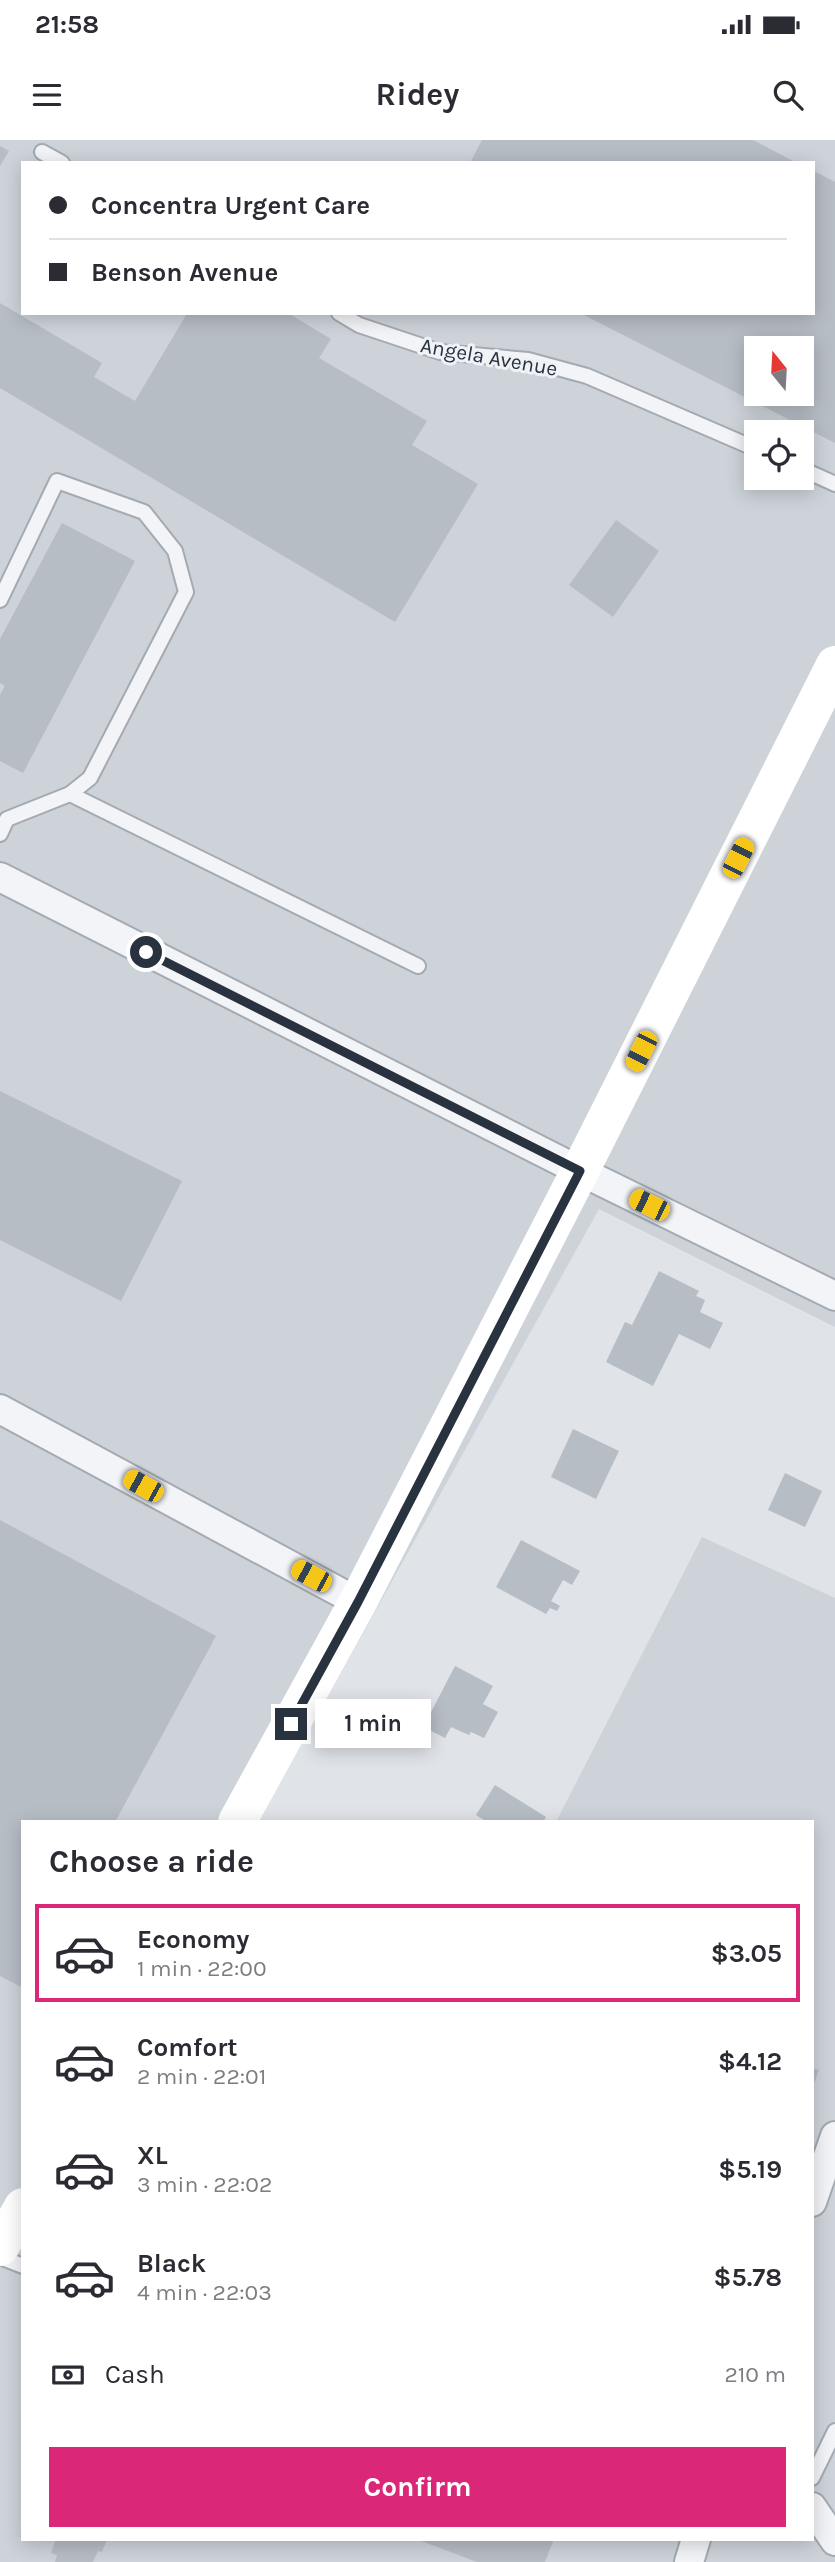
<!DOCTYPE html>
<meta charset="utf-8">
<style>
body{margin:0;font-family:Karla,sans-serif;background:#f7f7f7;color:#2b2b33;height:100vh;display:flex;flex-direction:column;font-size:26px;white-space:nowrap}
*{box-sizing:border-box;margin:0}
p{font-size:23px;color:#7c7c81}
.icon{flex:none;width:38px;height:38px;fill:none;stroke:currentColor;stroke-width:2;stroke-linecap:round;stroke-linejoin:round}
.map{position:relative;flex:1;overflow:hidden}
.panel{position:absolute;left:21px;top:1680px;width:793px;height:721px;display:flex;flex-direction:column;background:#fff;border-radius:0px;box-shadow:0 4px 18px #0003}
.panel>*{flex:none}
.banner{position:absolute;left:21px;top:21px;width:794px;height:154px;border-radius:0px;box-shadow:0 4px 18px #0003;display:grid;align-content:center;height:154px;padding:0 28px;background:#fff}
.needle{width:46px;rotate:342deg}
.tools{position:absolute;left:744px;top:196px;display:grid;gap:14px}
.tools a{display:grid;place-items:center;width:70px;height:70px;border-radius:0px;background:#fff;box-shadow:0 4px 18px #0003;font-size:35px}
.end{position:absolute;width:32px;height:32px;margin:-16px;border:9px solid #29323f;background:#fff;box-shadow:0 0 0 4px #fff}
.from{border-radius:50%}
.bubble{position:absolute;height:49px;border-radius:0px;background:#fff;box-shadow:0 4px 18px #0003;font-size:23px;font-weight:700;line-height:49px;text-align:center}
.car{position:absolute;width:21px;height:42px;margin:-21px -10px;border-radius:9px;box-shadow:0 0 5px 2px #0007;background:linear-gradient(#f5c518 24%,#345 0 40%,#f5c518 0 76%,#345 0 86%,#f5c518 0)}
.banner b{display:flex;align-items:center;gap:24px;height:66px;font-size:26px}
.banner b+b{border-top:2px solid #e1e1e2}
.banner i{width:18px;height:18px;background:#2b2b33}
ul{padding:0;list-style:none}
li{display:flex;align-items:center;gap:21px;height:98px;margin:0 14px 10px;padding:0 14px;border:4px solid transparent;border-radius:0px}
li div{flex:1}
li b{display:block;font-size:26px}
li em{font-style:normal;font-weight:700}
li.on{border-color:#db2777}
li>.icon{width:63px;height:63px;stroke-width:1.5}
h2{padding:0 28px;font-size:32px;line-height:84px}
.pay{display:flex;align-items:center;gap:18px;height:77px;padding:0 28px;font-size:26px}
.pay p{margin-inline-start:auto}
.primary-button{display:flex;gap:14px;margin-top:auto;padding:14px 28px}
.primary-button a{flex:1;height:80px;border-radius:0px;background:#db2777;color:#fff;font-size:28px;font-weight:700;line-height:80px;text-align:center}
.status{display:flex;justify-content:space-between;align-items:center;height:49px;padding:0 35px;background:#fff;direction:ltr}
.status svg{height:19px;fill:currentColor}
header{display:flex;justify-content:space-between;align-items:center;height:91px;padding:0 28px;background:#fff;font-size:32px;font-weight:700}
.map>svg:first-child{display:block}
.built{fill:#ced3da;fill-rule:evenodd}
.building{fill:#b7bdc5;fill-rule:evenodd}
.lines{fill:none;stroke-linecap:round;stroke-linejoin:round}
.lane-casing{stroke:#a5aab2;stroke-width:18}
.street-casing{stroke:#a5aab2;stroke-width:32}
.lane{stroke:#f2f4f7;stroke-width:14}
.street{stroke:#f2f4f7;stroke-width:28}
.secondary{stroke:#fff;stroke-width:38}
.route{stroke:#29323f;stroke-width:9}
.labels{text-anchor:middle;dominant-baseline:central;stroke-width:6;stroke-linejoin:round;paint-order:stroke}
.street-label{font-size:21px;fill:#29323f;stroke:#eff2f6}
</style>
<div class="status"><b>21:58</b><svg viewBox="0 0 49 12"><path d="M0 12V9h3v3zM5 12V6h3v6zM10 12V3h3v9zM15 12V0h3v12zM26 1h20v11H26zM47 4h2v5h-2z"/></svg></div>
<header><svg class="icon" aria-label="menu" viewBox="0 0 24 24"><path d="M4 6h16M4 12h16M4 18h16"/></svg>Ridey<svg class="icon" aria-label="search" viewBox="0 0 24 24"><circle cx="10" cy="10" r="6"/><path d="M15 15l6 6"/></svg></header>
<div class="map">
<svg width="835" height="2422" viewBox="0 0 835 2422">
<rect width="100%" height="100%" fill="#e0e3e8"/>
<path class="built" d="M0,0H835V1187L599,1069L258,1682H23V2399H812V1682H556L702,1397L835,1458V2422H0ZM23,23H814V173H23ZM756,208H802V254H756ZM756,292H802V338H756Z"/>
<g class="building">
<polygon points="482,0 753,0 797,23 470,23"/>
<polygon points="0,6 9,11 0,26"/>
<path d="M814,31L835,42V303L580,173H814ZM756,208H802V254H756Z"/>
<polygon points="0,163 102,223 94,237 135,261 186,175 183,173 288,173 331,199 319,218 427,281 412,305 478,344 395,482 0,248"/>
<polygon points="616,380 659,411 613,477 569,445"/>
<polygon points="62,383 135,421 23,633 0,621 0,555 5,546 0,543 0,499"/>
<polygon points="0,951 182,1041 121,1161 0,1100"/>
<polygon points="659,1131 699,1151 696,1156 705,1160 700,1172 723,1183 710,1209 679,1194 653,1246 606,1222 625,1182 632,1185"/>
<polygon points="573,1289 619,1311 596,1359 551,1337"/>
<polygon points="785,1333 822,1351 805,1387 768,1370"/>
<polygon points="0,1380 216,1496 115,1682 23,1682 23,1848 0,1836"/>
<polygon points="521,1400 580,1431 572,1445 563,1440 551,1461 560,1466 557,1471 550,1468 546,1474 496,1447"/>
<polygon points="455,1526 493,1546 483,1564 498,1572 484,1598 471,1592 469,1595 451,1587 445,1598 425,1588 431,1577 429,1576"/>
<polygon points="495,1645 546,1677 543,1682 487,1682 476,1675"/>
<polygon points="812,1928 819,1930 812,1949"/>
<polygon points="56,2399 107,2399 102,2412 98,2411 93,2422 55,2422 57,2415 51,2413"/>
<polygon points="416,2399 554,2399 545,2422 477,2422"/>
</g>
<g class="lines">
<g class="lane-casing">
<g id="lane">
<polyline points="42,12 62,23"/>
<polyline points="339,173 359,185 440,212 528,220 587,236 756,309"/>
<polyline points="802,329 835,344"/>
<polyline points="0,460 57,341 144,372 175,411 186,452 90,638 70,654 7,679 0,694"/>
<polyline points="70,654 418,826"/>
<polyline points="0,2117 23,2126"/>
<polyline points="812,2338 835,2291"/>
</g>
</g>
<g class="street-casing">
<g id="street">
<polyline points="0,737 580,1031 835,1156"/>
<polyline points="0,1269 358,1462"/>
<polyline points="812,2062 835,1996"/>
<polyline points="812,2367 835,2401"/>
<polyline points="689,2422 696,2399"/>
</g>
</g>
<use href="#lane" class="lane"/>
<use href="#street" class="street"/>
<g class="secondary">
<polyline points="237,1682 358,1462 580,1031 835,525"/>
<polyline points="0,2107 23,2067"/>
</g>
</g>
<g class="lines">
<polyline class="route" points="146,812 580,1031 358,1462 291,1584"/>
</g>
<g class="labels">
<g class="street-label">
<text transform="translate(489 217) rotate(10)">Angela Avenue</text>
</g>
</g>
</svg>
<div class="tools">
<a><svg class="needle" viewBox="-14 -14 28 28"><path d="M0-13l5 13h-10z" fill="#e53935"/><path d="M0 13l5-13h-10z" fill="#7c7c81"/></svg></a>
<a><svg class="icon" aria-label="locate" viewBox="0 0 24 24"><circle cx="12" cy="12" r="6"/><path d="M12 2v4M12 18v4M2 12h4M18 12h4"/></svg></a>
</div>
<i class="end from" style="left:146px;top:812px"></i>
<i class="end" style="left:291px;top:1584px"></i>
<div class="bubble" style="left:315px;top:1559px;width:116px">1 min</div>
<i class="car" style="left:738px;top:718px;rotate:27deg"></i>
<i class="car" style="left:641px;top:911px;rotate:207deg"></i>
<i class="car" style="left:649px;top:1065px;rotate:296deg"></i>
<i class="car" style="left:143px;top:1346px;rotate:299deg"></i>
<i class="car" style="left:311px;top:1436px;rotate:298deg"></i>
<div class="banner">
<b><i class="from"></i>Concentra Urgent Care</b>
<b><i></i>Benson Avenue</b>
</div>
<section class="panel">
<h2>Choose a ride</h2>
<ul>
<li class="on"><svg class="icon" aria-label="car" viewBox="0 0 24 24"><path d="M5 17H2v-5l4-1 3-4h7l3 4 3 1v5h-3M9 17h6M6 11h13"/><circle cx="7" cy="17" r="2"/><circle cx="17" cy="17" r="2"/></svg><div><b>Economy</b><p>1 min · 22:00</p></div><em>$3.05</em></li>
<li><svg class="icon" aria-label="car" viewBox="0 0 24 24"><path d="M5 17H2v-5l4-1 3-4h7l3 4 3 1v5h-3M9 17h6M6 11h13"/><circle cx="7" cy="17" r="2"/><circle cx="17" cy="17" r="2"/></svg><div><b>Comfort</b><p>2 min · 22:01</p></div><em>$4.12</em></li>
<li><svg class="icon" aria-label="car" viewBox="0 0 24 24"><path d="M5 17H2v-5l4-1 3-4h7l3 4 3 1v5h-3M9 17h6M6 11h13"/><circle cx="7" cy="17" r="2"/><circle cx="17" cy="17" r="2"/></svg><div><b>XL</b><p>3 min · 22:02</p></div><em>$5.19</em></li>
<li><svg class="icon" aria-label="car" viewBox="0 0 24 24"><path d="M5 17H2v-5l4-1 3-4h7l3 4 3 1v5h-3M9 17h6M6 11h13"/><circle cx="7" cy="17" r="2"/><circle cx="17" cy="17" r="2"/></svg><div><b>Black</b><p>4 min · 22:03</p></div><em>$5.78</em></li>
</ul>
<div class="pay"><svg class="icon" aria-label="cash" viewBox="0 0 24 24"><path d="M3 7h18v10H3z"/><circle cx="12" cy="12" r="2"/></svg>Cash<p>210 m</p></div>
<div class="primary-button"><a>Confirm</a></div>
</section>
</div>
